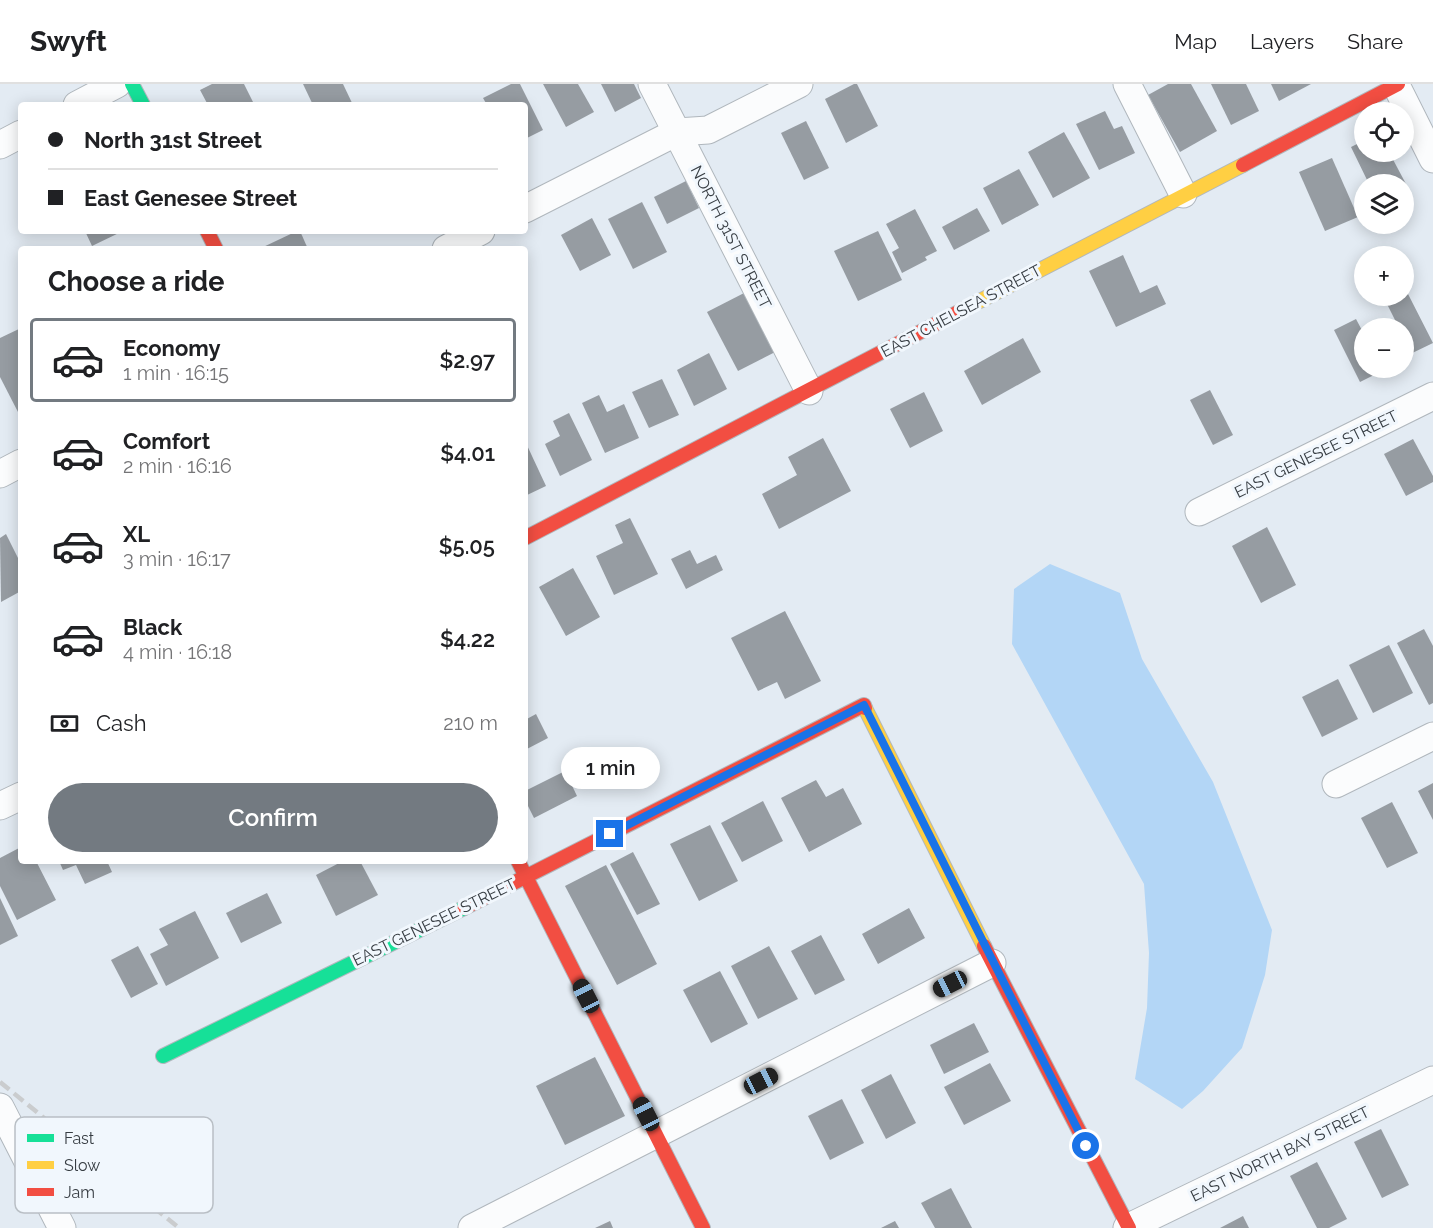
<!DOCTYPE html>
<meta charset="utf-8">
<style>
body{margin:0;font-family:Raleway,sans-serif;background:#f2f2f2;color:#202124;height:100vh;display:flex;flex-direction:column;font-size:22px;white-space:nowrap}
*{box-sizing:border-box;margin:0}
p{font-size:20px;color:#757577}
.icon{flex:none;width:33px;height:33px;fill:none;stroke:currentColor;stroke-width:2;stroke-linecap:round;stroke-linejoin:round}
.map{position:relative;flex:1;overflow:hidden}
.drawer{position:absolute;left:18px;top:162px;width:510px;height:618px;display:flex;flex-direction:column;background:#fff;border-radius:6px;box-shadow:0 3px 15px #0003}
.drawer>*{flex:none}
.guide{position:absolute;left:18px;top:18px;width:510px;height:132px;border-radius:6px;box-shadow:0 3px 15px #0003;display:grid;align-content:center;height:132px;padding:0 30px;background:#fff}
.buttons{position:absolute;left:1354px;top:18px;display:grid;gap:12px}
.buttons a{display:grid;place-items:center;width:60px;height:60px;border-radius:50%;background:#fff;box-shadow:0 3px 15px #0003;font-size:30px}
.end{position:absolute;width:27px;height:27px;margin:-14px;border:8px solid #1a73e8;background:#fff;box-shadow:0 0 0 3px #fff}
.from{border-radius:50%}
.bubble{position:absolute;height:42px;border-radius:21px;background:#fff;box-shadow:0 3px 15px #0003;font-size:20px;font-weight:600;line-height:42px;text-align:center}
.car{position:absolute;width:18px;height:36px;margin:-18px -9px;border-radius:8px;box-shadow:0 0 4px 2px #0007;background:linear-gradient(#222 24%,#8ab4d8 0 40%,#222 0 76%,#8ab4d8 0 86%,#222 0)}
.guide b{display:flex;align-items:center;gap:21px;height:57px;font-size:22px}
.guide b+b{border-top:2px solid #e0e0e0}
.guide i{width:15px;height:15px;background:#202124}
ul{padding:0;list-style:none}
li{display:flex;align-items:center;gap:18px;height:84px;margin:0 12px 9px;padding:0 18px;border:3px solid transparent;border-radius:6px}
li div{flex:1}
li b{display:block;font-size:22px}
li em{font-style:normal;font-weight:600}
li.selected{border-color:#737a81}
li>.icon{width:54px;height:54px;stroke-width:1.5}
h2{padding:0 30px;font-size:27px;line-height:72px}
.pay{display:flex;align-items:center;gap:15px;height:66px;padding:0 30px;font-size:22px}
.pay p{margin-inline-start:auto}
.cta{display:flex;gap:12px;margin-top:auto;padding:12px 30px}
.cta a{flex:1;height:69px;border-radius:36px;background:#737a81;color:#fff;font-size:24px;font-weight:600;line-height:69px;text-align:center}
header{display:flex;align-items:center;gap:36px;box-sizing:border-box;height:84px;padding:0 30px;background:#fff;border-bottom:2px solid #e0e0e0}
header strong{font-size:28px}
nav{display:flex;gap:33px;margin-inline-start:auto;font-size:21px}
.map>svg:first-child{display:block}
.green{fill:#b3d6f6}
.building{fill:#969ca2}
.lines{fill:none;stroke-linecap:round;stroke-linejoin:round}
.street-casing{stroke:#b0b7bd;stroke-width:29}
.fast-casing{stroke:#b0b7bd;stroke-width:16}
.slow-casing{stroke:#b0b7bd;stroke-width:16}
.jam-casing{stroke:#b0b7bd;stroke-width:16}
.street{stroke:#fbfcfd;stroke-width:27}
.fast{stroke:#16e098;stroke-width:14}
.slow{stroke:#ffcf43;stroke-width:14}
.jam{stroke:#f24e42;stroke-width:14}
.rail{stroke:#caccce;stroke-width:4.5;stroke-dasharray:12 6;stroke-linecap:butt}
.route{stroke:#1a73e8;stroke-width:8}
.labels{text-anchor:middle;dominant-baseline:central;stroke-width:6;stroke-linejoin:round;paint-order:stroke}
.street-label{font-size:16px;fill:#373d43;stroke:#f1f7fd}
.key{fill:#f1f7fd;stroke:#b9bfc5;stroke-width:1.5}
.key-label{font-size:16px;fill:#373d43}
</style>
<header>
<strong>Swyft</strong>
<nav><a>Map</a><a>Layers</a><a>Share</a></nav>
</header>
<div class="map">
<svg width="1433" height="1144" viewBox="0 0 1433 1144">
<rect width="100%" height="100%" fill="#e3ebf3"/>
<polygon class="green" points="1050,480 1120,509 1142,575 1213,698 1272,846 1265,891 1242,964 1203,1007 1182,1025 1135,995 1147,924 1149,869 1144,800 1012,560 1014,505"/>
<g class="building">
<polygon points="212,0 244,0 254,20 208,21 200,6"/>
<polygon points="303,0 343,0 353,21 313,21"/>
<polygon points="511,0 520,0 543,46 525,55 525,21 487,21 483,14"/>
<polygon points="543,0 578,0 594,28 566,43"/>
<polygon points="601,0 634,0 641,14 615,28"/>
<polygon points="854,0 857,0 878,42 846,59 825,15"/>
<polygon points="1168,0 1191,0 1217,47 1180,68 1148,11"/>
<polygon points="1211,0 1246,0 1259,27 1231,41"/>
<polygon points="1271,0 1311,0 1279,17"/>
<polygon points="1105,27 1114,45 1122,42 1135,69 1099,86 1076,40"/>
<polygon points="806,37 829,84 804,96 781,49"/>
<polygon points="1064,48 1090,94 1053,114 1028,68"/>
<polygon points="1365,56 1365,68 1389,68 1406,100 1369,100 1351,63"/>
<polygon points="1332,74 1358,133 1325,147 1299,88"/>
<polygon points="1019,85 1039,121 1002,141 983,104"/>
<polygon points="686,97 699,124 667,140 654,113"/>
<polygon points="642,118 667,168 633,185 608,135"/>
<polygon points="977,124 990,147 954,166 942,143"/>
<polygon points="915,125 937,167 925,173 927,176 902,189 892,168 899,164 886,140"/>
<polygon points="592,134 611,171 580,187 561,151"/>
<polygon points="85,147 123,147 92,162"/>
<polygon points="297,147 300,147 308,165 259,165"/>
<polygon points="878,147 902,196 858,217 834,167"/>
<polygon points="1123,171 1140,209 1157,201 1166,220 1116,243 1089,187"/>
<polygon points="748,207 779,266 738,287 707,228"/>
<polygon points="1408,210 1433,259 1404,273 1404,244 1380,244 1395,236 1387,220"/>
<polygon points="1356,235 1365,252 1365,284 1381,284 1382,287 1360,298 1334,246"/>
<polygon points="21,244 21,326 18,328 0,293 0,254"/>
<polygon points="1023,254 1041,288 982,321 964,287"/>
<polygon points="709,269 727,305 694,322 677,286"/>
<polygon points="662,295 679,331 649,344 632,308"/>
<polygon points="1210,306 1233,351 1213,361 1190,316"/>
<polygon points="924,308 943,347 910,364 890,325"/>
<polygon points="599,311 607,328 624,320 639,354 605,369 582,319"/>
<polygon points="569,329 592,376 560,392 545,360 560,352 553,337"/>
<polygon points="823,354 851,407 779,445 762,410 797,391 788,373"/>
<polygon points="1413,355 1433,392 1433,398 1406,412 1384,370"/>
<polygon points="525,357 546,402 525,412"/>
<polygon points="630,434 658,490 614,511 596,472 623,459 615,441"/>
<polygon points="1267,443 1296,501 1261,519 1232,462"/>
<polygon points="6,450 21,480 21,507 1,518 0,454"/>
<polygon points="690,466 697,480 716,471 723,486 686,505 671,475"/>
<polygon points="573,484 600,533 566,552 539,503"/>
<polygon points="785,527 821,597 785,615 777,598 758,607 731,554"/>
<polygon points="1424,545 1433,562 1433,619 1429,621 1397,559"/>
<polygon points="1389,561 1413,609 1373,629 1349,581"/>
<polygon points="1338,595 1358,635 1322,653 1302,613"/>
<polygon points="536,630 548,654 525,666 525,636"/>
<polygon points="565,687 577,712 534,734 525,716 525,707"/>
<polygon points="816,696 826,713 843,704 862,740 809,768 781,714"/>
<polygon points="1433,699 1433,736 1418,707"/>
<polygon points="763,717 783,757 742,778 721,739"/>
<polygon points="1392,718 1418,769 1387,784 1361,734"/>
<polygon points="710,741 738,797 699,817 670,760"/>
<polygon points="21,763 21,777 36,777 56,816 17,836 0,802 0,774"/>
<polygon points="633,768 660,820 637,831 610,780"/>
<polygon points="59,777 107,777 112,788 85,800 76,781 63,786"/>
<polygon points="343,777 360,777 378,811 336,832 316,791"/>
<polygon points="606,781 657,880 617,901 565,802"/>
<polygon points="267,809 282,839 241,859 226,829"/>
<polygon points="0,814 18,852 0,861"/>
<polygon points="909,824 925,854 878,880 862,850"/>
<polygon points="195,827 219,874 166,902 150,870 168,861 159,845"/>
<polygon points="821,851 845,896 815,911 791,867"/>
<polygon points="138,862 158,900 131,914 111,876"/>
<polygon points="769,862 798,915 758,935 731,882"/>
<polygon points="720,887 748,940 711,959 683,906"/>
<polygon points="974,939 989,968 944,990 930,961"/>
<polygon points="595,973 625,1032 565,1061 536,1002"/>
<polygon points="990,979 1011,1017 964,1041 944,1003"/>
<polygon points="891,990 916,1039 886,1055 861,1006"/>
<polygon points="842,1015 864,1059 830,1076 808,1032"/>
<polygon points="1381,1045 1409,1101 1382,1114 1354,1058"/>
<polygon points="1317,1078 1347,1135 1329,1144 1317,1144 1290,1092"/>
<polygon points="951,1104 972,1144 935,1144 921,1119"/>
<polygon points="1243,1132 1249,1144 1220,1144"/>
<polygon points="610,1137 613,1144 595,1144"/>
<polygon points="895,1137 899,1144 881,1144"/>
</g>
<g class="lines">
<g class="street-casing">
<g id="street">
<polyline points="652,0 809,307"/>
<polyline points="1127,0 1183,110"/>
<polyline points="1396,1 1433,75"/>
<polyline points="77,21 117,0"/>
<polyline points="0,61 21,50"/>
<polyline points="525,125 677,48 708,46 799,0"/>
<polyline points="446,165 481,147"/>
<polyline points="0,390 21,379"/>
<polyline points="1199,428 1433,312"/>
<polyline points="1336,700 1433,652"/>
<polyline points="0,722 21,712"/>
<polyline points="0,1023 62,1144"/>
<polyline points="472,1144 992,879"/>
<polyline points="1127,1144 1433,996"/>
</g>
</g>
<g class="fast-casing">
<g id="fast">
<polyline points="132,0 143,21"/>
<polyline points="163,972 464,824"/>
</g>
</g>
<g class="slow-casing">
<g id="slow">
<polyline points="972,221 1243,81"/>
<polyline points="865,624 984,862"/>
</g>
</g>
<g class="jam-casing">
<g id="jam">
<polyline points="1243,81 1398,0"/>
<polyline points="207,147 216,165"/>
<polyline points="525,454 972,221"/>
<polyline points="518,777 703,1144"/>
<polyline points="464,824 864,621 865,624"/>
<polyline points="984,862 1129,1144"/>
</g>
</g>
<use href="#street" class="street"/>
<use href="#fast" class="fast"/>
<use href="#slow" class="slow"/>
<use href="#jam" class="jam"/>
<polyline class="rail" points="0,998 179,1144"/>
</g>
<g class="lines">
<polyline class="route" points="610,750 864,621 1086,1062"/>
</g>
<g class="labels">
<g class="street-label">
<text transform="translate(731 153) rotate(63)">NORTH 31ST STREET</text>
<text transform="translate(961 227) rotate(-28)">EAST CHELSEA STREET</text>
<text transform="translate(1316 370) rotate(-26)">EAST GENESEE STREET</text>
<text transform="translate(434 838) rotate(-26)">EAST GENESEE STREET</text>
<text transform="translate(1280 1070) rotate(-26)">EAST NORTH BAY STREET</text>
</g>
</g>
<rect x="15" y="1033" width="198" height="96" rx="9" class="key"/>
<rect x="27" y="1050" width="27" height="8" fill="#16e098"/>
<rect x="27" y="1077" width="27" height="8" fill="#ffcf43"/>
<rect x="27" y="1104" width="27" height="8" fill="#f24e42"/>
<g class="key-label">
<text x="64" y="1060">Fast</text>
<text x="64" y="1087">Slow</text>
<text x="64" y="1114">Jam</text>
</g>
</svg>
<div class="buttons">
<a><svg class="icon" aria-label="locate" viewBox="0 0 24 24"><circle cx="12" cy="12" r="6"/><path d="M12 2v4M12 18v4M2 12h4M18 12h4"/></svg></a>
<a><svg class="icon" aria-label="layers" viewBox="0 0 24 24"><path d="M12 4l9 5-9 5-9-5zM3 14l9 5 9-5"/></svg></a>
<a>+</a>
<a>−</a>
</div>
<i class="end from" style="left:1086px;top:1062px"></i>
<i class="end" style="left:610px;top:750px"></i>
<div class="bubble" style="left:561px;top:663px;width:99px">1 min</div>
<i class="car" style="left:950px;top:900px;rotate:243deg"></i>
<i class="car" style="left:586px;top:912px;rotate:333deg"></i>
<i class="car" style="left:761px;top:997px;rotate:63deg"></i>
<i class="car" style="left:646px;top:1030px;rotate:333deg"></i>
<div class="guide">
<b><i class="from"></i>North 31st Street</b>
<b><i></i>East Genesee Street</b>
</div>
<section class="drawer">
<h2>Choose a ride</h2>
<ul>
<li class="selected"><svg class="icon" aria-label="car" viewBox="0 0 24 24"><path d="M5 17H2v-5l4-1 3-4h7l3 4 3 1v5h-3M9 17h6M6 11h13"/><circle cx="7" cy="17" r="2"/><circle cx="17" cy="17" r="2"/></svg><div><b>Economy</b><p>1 min · 16:15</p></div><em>$2.97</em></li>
<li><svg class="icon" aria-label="car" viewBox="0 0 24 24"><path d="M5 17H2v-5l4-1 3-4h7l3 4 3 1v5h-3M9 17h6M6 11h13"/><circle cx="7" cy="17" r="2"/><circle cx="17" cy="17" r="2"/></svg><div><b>Comfort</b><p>2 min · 16:16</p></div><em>$4.01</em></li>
<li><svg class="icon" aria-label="car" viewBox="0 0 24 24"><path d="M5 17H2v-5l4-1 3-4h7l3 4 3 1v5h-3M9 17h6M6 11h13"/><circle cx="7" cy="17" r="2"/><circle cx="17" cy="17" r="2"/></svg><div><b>XL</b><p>3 min · 16:17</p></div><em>$5.05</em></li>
<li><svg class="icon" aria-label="car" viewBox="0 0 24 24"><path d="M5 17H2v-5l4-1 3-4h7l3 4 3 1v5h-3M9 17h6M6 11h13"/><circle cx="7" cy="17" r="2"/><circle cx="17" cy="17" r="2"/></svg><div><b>Black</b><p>4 min · 16:18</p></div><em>$4.22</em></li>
</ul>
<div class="pay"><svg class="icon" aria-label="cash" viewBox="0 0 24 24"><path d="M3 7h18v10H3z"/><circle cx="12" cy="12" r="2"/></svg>Cash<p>210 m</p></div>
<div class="cta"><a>Confirm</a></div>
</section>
</div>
